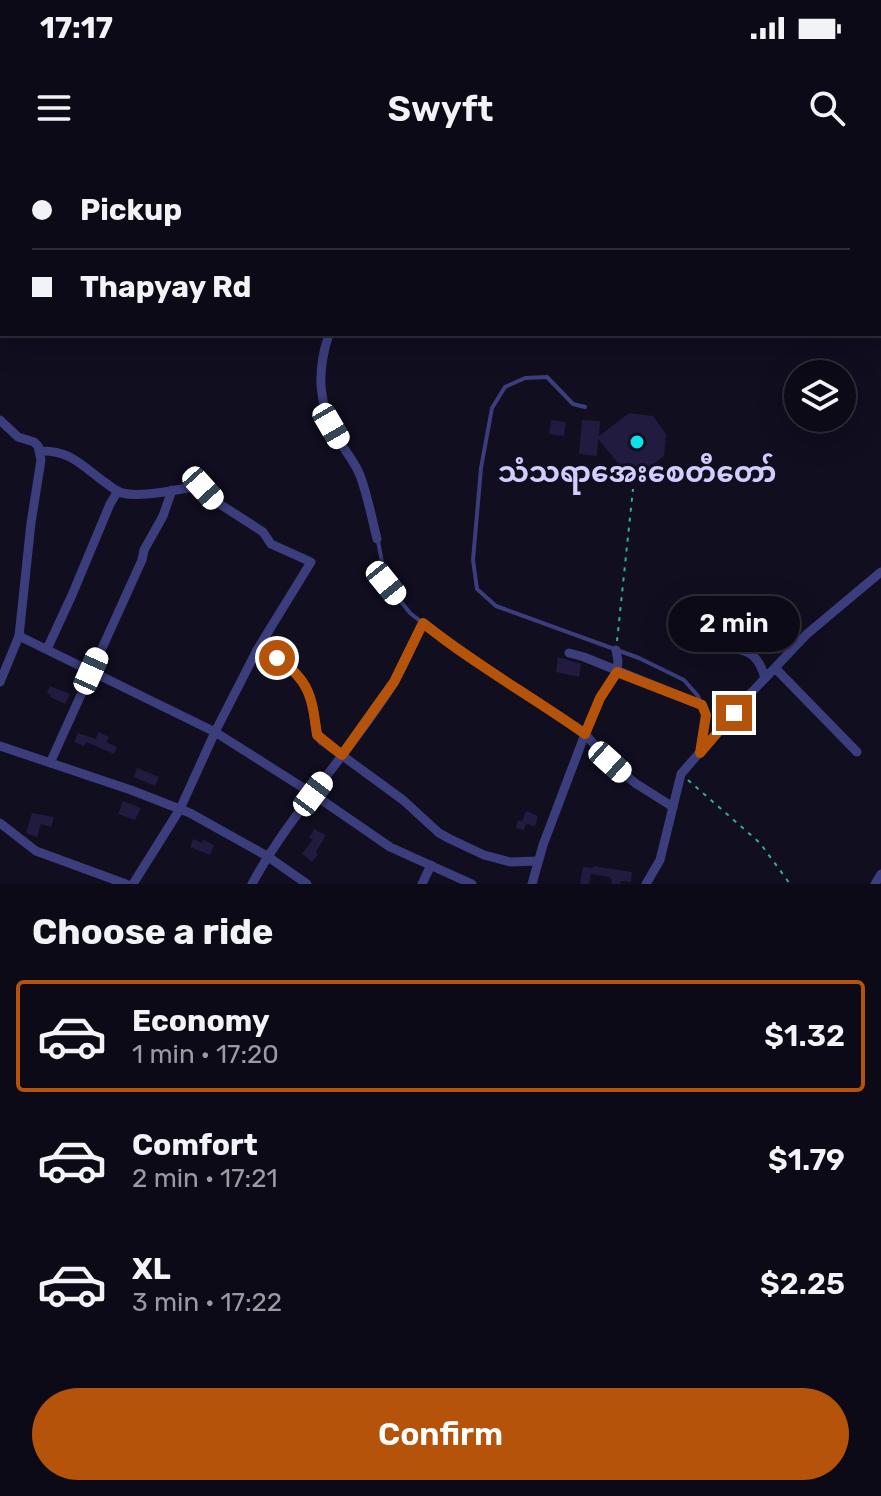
<!DOCTYPE html>
<meta charset="utf-8">
<style>
body{margin:0;font-family:Rubik,"Noto Sans Myanmar",sans-serif;background:#151320;color:#f1f3f6;height:100vh;display:flex;flex-direction:column;font-size:30px;white-space:nowrap}
*{box-sizing:border-box;margin:0}
p{font-size:26px;color:#9a9aa1}
.icon{flex:none;width:44px;height:44px;fill:none;stroke:currentColor;stroke-width:2;stroke-linecap:round;stroke-linejoin:round}
.map{position:relative;height:724px;overflow:hidden}
.panel{display:flex;flex-direction:column;background:#0c0a17;flex:1}
.panel>*{flex:none}
.hud{position:absolute;left:0px;top:0px;width:882px;height:176px;box-shadow:0 8px 32px #0002,0 0 0 2px #2c2b36;display:grid;align-content:center;height:176px;padding:0 32px;background:#0c0a17}
.tools{position:absolute;left:784px;top:200px;display:grid;gap:16px}
.tools a{display:grid;place-items:center;width:72px;height:72px;border-radius:50%;background:#0c0a17;box-shadow:0 8px 32px #0002,0 0 0 2px #2c2b36;font-size:40px}
.end{position:absolute;width:36px;height:36px;margin:-18px;border:10px solid #b45309;background:#fff;box-shadow:0 0 0 4px #fff}
.from{border-radius:50%}
.bubble{position:absolute;height:56px;border-radius:28px;background:#0c0a17;box-shadow:0 8px 32px #0002,0 0 0 2px #2c2b36;font-size:26px;font-weight:600;line-height:56px;text-align:center}
.car{position:absolute;width:24px;height:48px;margin:-24px -12px;border-radius:10px;box-shadow:0 0 6px 2px #0007;background:linear-gradient(#fff 24%,#345 0 40%,#fff 0 76%,#345 0 86%,#fff 0)}
.hud b{display:flex;align-items:center;gap:28px;height:76px;font-size:30px}
.hud b+b{border-top:2px solid #2c2b36}
.hud i{width:20px;height:20px;background:#f1f3f6}
ul{padding:0;list-style:none}
li{display:flex;align-items:center;gap:24px;height:112px;margin:0 16px 12px;padding:0 16px;border:4px solid transparent;border-radius:8px}
li div{flex:1}
li b{display:block;font-size:30px}
li em{font-style:normal;font-weight:600}
li.active{border-color:#b45309}
li>.icon{width:72px;height:72px;stroke-width:1.5}
h2{padding:0 32px;font-size:36px;line-height:96px}
.cta{display:flex;gap:16px;margin-top:auto;padding:16px 32px}
.cta a{flex:1;height:92px;border-radius:48px;background:#b45309;color:#fff;font-size:32px;font-weight:600;line-height:92px;text-align:center}
.status{display:flex;justify-content:space-between;align-items:center;height:56px;padding:0 40px;background:#0c0a17;direction:ltr}
.status svg{height:22px;fill:currentColor}
header{display:flex;justify-content:space-between;align-items:center;height:104px;padding:0 32px;background:#0c0a17;font-size:36px;font-weight:600}
.map>svg:first-child{display:block}
.building{fill:#201b3f}
.lines{fill:none;stroke-linecap:round;stroke-linejoin:round}
.path{stroke:#34ab9c;stroke-width:2;stroke-dasharray:4 6;stroke-linecap:butt}
.service{stroke:#3b3d7c;stroke-width:4}
.minor{stroke:#3b3d7c;stroke-width:9}
.route{stroke:#b45309;stroke-width:10}
.poi-dot{fill:#0ce3eb;stroke:#100e1f;stroke-width:3}
.labels{text-anchor:middle;dominant-baseline:central;stroke-width:6;stroke-linejoin:round;paint-order:stroke}
.poi-label{font-size:28px;font-weight:bold;fill:#d1cefd;stroke:#100e1f}
</style>
<div class="status"><b>17:17</b><svg viewBox="0 0 49 12"><path d="M0 12V9h3v3zM5 12V6h3v6zM10 12V3h3v9zM15 12V0h3v12zM26 1h20v11H26zM47 4h2v5h-2z"/></svg></div>
<header><svg class="icon" aria-label="menu" viewBox="0 0 24 24"><path d="M4 6h16M4 12h16M4 18h16"/></svg>Swyft<svg class="icon" aria-label="search" viewBox="0 0 24 24"><circle cx="10" cy="10" r="6"/><path d="M15 15l6 6"/></svg></header>
<div class="map">
<svg width="881" height="724" viewBox="0 0 881 724">
<rect width="100%" height="100%" fill="#100e1f"/>
<g class="building">
<polygon points="629,253 653,256 666,274 664,296 646,310 623,309 598,279 597,296 579,294 582,260 600,261 599,276"/>
<polygon points="551,260 566,262 564,276 549,274"/>
<polygon points="558,497 581,504 579,517 556,512"/>
<polygon points="50,526 70,534 65,544 50,537 51,535 47,533"/>
<polygon points="98,572 109,577 106,582 117,587 114,594 86,582 84,586 74,582 78,573 96,579"/>
<polygon points="137,608 159,617 155,626 134,617"/>
<polygon points="123,641 141,648 135,660 118,654"/>
<polygon points="526,651 538,656 535,666 526,664 524,670 516,668 518,660 522,661"/>
<polygon points="32,653 54,657 51,667 41,664 37,677 26,673"/>
<polygon points="314,669 326,675 316,692 318,694 312,702 302,694 313,679 309,678"/>
<polygon points="193,679 202,683 203,680 214,685 210,695 190,687"/>
<polygon points="593,706 632,712 631,722 621,721 620,724 611,724 612,719 609,719 610,717 591,714 589,724 580,724 583,707 593,708"/>
</g>
<g class="lines">
<g class="path">
<polyline points="617,481 633,329"/>
<polyline points="688,620 760,683 790,724"/>
</g>
<g class="service">
<polyline points="585,247 573,244 547,217 525,218 505,227 492,248 481,308 473,400 477,429 496,446 639,498 684,520 698,536 706,555 701,586"/>
<polyline points="378,381 386,423 410,453 452,486 539,542 583,572"/>
</g>
<g class="minor">
<polyline points="267,0 269,2"/>
<polyline points="387,0 387,2"/>
<polyline points="515,0 516,2 518,0"/>
<path d="M329,174C316,213 318,245 339,281C347,293 357,305 361,318C368,338 372,359 377,379"/>
<polyline points="0,260 18,277 34,282 38,286 41,300 31,363 19,476 0,522"/>
<path d="M40,291C71,290 83,307 106,323C111,327 116,331 122,333C143,338 175,329 197,327L203,328L215,341L263,372L271,384L311,402L257,490L215,572L180,649L133,724"/>
<polyline points="19,476 215,572 313,634 390,687 472,724"/>
<path d="M721,478C737,498 754,480 765,518"/>
<polyline points="47,489 72,435 110,344 118,331"/>
<path d="M257,490C285,498 309,519 313,549C315,560 314,571 321,580L403,640L439,673L450,679L484,695L510,702L538,701"/>
<polyline points="569,493 584,497 702,545"/>
<polyline points="775,508 857,592"/>
<polyline points="585,574 610,602 635,623 673,647"/>
<polyline points="0,586 131,630 190,653 267,696 307,724"/>
<polyline points="50,603 142,400 144,390 163,356 172,330"/>
<polyline points="0,663 36,691 126,724"/>
<path d="M252,724C291,652 350,593 393,524C405,505 413,483 423,463"/>
<polyline points="422,724 431,705"/>
<polyline points="532,724 543,685 585,574 600,538 617,512 618,501 616,490"/>
<polyline points="646,724 660,700 681,614 751,533 807,474 881,412"/>
<polyline points="875,724 881,714"/>
</g>
</g>
<g class="lines">
<path class="route" d="M277,498C310,520 312,538 317,575L342,595L394,522L423,463C474,504 531,536 585,574L600,538L617,512L702,545L706,555L700,593L734,553"/>
</g>
<circle class="poi-dot" cx="637" cy="282" r="8"/>
<g class="labels">
<g class="poi-label">
<text x="637" y="312">သံသရာအေးစေတီတော်</text>
</g>
</g>
</svg>
<div class="tools">
<a><svg class="icon" aria-label="layers" viewBox="0 0 24 24"><path d="M12 4l9 5-9 5-9-5zM3 14l9 5 9-5"/></svg></a>
</div>
<i class="end from" style="left:277px;top:498px"></i>
<i class="end" style="left:734px;top:553px"></i>
<div class="bubble" style="left:668px;top:436px;width:132px">2 min</div>
<i class="car" style="left:331px;top:266px;rotate:150deg"></i>
<i class="car" style="left:203px;top:328px;rotate:138deg"></i>
<i class="car" style="left:386px;top:423px;rotate:141deg"></i>
<i class="car" style="left:91px;top:511px;rotate:24deg"></i>
<i class="car" style="left:610px;top:602px;rotate:132deg"></i>
<i class="car" style="left:313px;top:634px;rotate:37deg"></i>
<div class="hud">
<b><i class="from"></i>Pickup</b>
<b><i></i>Thapyay Rd</b>
</div>
</div>
<section class="panel">
<h2>Choose a ride</h2>
<ul>
<li class="active"><svg class="icon" aria-label="car" viewBox="0 0 24 24"><path d="M5 17H2v-5l4-1 3-4h7l3 4 3 1v5h-3M9 17h6M6 11h13"/><circle cx="7" cy="17" r="2"/><circle cx="17" cy="17" r="2"/></svg><div><b>Economy</b><p>1 min · 17:20</p></div><em>$1.32</em></li>
<li><svg class="icon" aria-label="car" viewBox="0 0 24 24"><path d="M5 17H2v-5l4-1 3-4h7l3 4 3 1v5h-3M9 17h6M6 11h13"/><circle cx="7" cy="17" r="2"/><circle cx="17" cy="17" r="2"/></svg><div><b>Comfort</b><p>2 min · 17:21</p></div><em>$1.79</em></li>
<li><svg class="icon" aria-label="car" viewBox="0 0 24 24"><path d="M5 17H2v-5l4-1 3-4h7l3 4 3 1v5h-3M9 17h6M6 11h13"/><circle cx="7" cy="17" r="2"/><circle cx="17" cy="17" r="2"/></svg><div><b>XL</b><p>3 min · 17:22</p></div><em>$2.25</em></li>
</ul>
<div class="cta"><a>Confirm</a></div>
</section>
